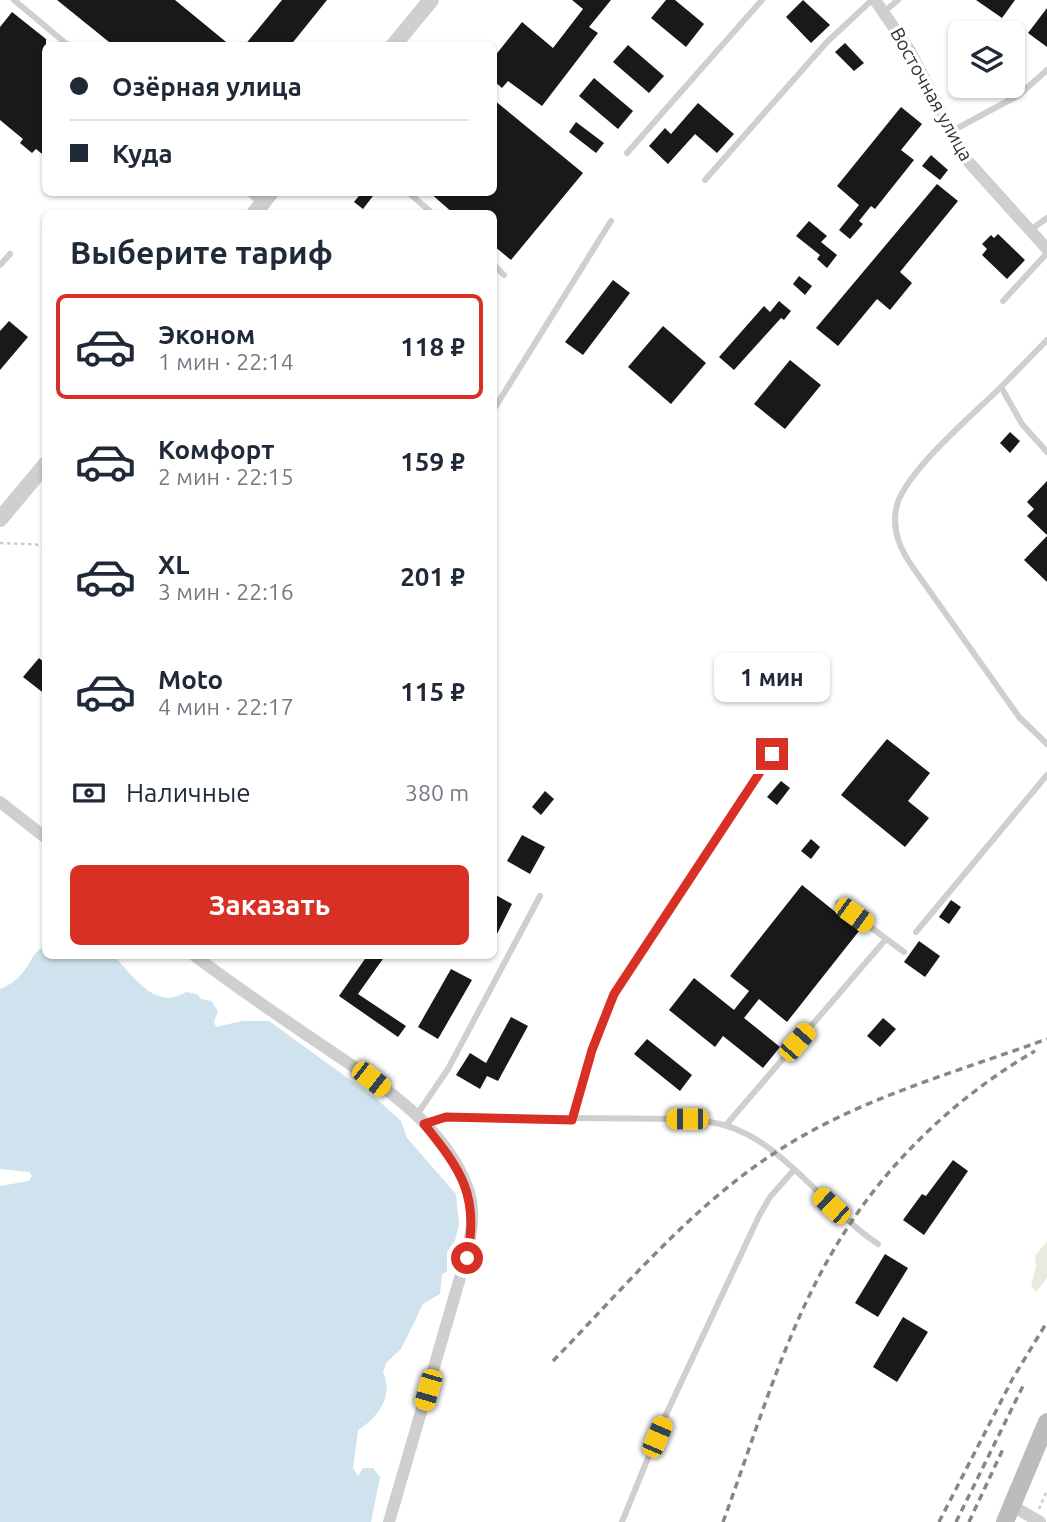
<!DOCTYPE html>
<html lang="ru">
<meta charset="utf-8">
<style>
body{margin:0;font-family:Ubuntu,sans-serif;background:#f6f6f7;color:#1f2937;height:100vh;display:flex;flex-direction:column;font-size:26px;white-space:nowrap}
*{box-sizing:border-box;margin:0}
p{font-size:23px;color:#747a83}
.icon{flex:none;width:38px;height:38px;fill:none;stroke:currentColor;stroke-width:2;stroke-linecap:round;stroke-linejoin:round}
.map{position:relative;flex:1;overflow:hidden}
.panel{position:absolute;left:42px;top:210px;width:455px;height:749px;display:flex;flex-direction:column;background:#fff;border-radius:10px;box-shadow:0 2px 5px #0004}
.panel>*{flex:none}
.hud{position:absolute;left:42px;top:42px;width:455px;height:154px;border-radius:10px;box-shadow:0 2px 5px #0004;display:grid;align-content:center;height:154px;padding:0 28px;background:#fff}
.controls{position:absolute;left:948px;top:21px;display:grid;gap:14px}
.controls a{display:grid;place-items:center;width:77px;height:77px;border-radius:10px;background:#fff;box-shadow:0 2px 5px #0004;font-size:35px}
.end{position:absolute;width:32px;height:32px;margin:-16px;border:9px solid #d93025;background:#fff;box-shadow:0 0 0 4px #fff}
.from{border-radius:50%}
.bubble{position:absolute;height:49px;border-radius:10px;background:#fff;box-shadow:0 2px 5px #0004;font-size:23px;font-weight:700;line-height:49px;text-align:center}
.car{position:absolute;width:21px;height:42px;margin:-21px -10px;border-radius:9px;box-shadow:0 0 5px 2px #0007;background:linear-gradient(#f5c518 24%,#345 0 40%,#f5c518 0 76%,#345 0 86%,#f5c518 0)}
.hud b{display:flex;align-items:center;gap:24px;height:66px;font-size:26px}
.hud b+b{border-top:2px solid #e0e1e3}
.hud i{width:18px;height:18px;background:#1f2937}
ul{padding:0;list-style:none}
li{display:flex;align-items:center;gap:21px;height:105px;margin:0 14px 10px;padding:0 14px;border:4px solid transparent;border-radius:10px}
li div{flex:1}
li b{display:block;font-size:26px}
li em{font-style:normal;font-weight:700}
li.on{border-color:#d93025}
li>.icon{width:63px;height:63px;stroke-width:1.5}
h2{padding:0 28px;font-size:32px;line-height:84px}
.pay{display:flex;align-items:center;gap:18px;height:77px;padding:0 28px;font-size:26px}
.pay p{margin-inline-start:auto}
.primary-button{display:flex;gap:14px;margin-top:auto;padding:14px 28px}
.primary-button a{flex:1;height:80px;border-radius:10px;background:#d93025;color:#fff;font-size:28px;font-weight:700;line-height:80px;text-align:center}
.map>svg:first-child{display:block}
.green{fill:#e6ebde}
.water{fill:#cfe2ed}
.building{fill:#191919}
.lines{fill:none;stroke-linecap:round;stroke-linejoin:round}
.path{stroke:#ccc;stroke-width:2.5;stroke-dasharray:3.5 3.5;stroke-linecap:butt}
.service{stroke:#cfcfcf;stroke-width:6}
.minor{stroke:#cfcfcf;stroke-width:12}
.tertiary{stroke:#cfcfcf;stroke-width:16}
.secondary{stroke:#bcbcbc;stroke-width:18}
.rail{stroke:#878787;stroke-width:3.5;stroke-dasharray:7 5;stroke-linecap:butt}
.route{stroke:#d93025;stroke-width:9}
.labels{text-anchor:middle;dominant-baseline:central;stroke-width:7;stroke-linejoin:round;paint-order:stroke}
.street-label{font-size:19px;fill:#323232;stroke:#fff}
</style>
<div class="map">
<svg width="1047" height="1522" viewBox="0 0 1047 1522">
<rect width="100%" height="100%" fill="#fff"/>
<polygon class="green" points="1047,1241 1047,1278 1036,1292 1031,1286 1036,1266 1035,1256"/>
<path class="water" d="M45,946L46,956H114C132,974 155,1012 186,992L197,994L201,999L211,1001L218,1011L214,1022L216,1027L242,1021H269L378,1100L401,1121L407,1138L456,1194L459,1225L454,1244L447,1252V1272L442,1274L440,1294L423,1304L401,1349L386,1363L383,1372C394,1396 378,1418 358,1430L353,1468L358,1476L363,1468H373L380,1477L371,1522H0V1186L29,1181L32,1176L29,1172L0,1169V989C31,977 27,954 45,946Z"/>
<g class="building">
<polygon points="57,0 175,0 231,46 114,46"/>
<polygon points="282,0 327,0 290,46 244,46"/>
<polygon points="572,0 611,0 589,27 598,33 542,106 508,81 502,88 494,81 494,57 522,22 553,48 583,9"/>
<polygon points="666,0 675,0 704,24 686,47 651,18"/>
<polygon points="803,0 830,25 811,43 786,17"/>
<polygon points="976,0 1015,0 1002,18"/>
<polygon points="1047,8 1047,47 1028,33"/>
<polygon points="12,12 46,39 46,157 36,149 32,153 20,143 23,139 0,120 0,27"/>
<polygon points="845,43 864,63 854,71 835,52"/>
<polygon points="628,45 664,76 649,93 613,62"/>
<polygon points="594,78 633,111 618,129 579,96"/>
<polygon points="494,100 583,173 511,260 494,246 494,214 454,214 429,192 494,192"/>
<polygon points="698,103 734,134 717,153 695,134 668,164 649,146 665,128 671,134"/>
<polygon points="901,107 922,124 901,150 914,160 875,209 871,206 859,221 863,224 850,239 839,230 859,205 837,186"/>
<polygon points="576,122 604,143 596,153 569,132"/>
<polygon points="931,155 948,170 940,180 922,166"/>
<polygon points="937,184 958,201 900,272 912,283 890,310 877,299 838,346 816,328"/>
<polygon points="362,192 376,192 363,209 354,202"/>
<polygon points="809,221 827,236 821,242 837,255 827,268 817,259 820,255 796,236"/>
<polygon points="998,234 1025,260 1007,279 982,255 987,249 982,244 991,235 994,238"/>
<polygon points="799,276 812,286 805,295 793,284"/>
<polygon points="613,280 630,293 583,355 565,342"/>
<polygon points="779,301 791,311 784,320 781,318 734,370 719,357 764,306 770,312"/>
<polygon points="9,321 28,337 0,370 0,331"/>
<polygon points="663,326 706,363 671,404 628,367"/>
<polygon points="790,360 821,385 785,429 754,404"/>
<polygon points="1010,432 1020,441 1010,453 1000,443"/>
<polygon points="1047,481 1047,535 1027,516 1034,509 1027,502"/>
<polygon points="1047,536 1047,582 1024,560"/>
<polygon points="39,658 46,664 46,695 23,677"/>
<polygon points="887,739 930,773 908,801 929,818 905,847 841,795"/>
<polygon points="781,781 790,788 777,805 767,797"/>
<polygon points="545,791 554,799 541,815 532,807"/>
<polygon points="522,835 545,847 530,874 507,861"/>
<polygon points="811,839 820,847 811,859 801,851"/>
<polygon points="802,885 859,931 787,1022 759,999 744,1018 780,1047 763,1068 723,1036 715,1047 669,1010 694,978 734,1010 749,991 730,976"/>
<polygon points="494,894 512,904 494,940"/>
<polygon points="951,900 961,907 949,924 939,917"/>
<polygon points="919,941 940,956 925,977 904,962"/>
<polygon points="367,956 385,956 358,994 406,1026 398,1037 339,996"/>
<polygon points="451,969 472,980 438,1039 418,1027"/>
<polygon points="511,1017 528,1026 498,1081 487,1076 480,1089 456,1075 470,1053 486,1063"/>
<polygon points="883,1018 896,1029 880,1047 867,1036"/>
<polygon points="647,1039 692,1075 680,1091 634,1054"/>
<polygon points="953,1160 968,1171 924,1235 903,1220 922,1194 926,1196"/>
<polygon points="885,1254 908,1268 878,1317 855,1303"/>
<polygon points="903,1317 928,1332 897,1382 873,1367"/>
</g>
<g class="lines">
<g class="path">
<polyline points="0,543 46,545"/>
<polyline points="1039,1509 1047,1490"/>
</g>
<g class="service">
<polyline points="14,0 69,46"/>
<polyline points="885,11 898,0"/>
<polyline points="952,131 1019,95 1047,70"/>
<polyline points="627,153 762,0"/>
<polyline points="705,180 827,42 872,0"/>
<polyline points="248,192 260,203"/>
<polyline points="408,192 433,214"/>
<polyline points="1029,231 1047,218"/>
<polyline points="0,265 10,254"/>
<polyline points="494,265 504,275"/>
<polyline points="1003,301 1047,253"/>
<polyline points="1047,340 1001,387 1022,424 1047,452"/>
<path d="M1001,387C975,413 902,474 896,509C892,532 901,551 914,569L1019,717L1047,744"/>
<polyline points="494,409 611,221"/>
<polyline points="838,903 904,952"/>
<polyline points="916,932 1047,775"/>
<polyline points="416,1116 448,1069 540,896"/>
<polyline points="572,1120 592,1050 614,994 772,754"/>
<path d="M424,1124L445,1117L687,1119C705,1121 723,1123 740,1131C789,1152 831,1213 878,1244"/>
<polyline points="726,1125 886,939"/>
<polyline points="622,1522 663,1421 759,1216 770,1197 793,1171"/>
</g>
<g class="minor">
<polyline points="875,0 910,51 965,158 1047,249"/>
<polyline points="0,802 46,838"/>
<path d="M195,956C231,983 267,1008 304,1033C363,1074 442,1117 468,1189C476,1212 471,1235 466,1257L389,1522"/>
<polyline points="1011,1505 1040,1522"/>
</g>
<g class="tertiary">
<polyline points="393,46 431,0"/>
<polyline points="254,214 271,192"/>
<polyline points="0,519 46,464"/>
</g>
<polyline class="secondary" points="1005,1522 1047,1422"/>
<g class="rail">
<path d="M553,1361C623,1289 689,1209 773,1154C856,1099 954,1073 1047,1039"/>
<path d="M723,1522C760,1422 790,1313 850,1224C896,1154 962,1093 1035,1051"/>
<polyline points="939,1522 1013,1378 1047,1322"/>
<polyline points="956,1522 1023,1386"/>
<polyline points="969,1522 1003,1449"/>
</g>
</g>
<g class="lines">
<path class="route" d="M467,1258C480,1196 461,1170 424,1124L446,1117L572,1120L592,1050L614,994L772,754"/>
</g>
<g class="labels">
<g class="street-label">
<text transform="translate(932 94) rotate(61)">Восточная улица</text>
</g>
</g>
</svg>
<div class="controls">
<a><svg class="icon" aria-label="layers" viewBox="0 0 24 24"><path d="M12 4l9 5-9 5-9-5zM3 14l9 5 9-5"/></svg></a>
</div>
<i class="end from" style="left:467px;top:1258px"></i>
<i class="end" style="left:772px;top:754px"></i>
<div class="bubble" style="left:714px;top:653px;width:116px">1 мин</div>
<i class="car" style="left:854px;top:915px;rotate:126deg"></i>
<i class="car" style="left:797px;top:1042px;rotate:41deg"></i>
<i class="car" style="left:371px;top:1079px;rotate:128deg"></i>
<i class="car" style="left:687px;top:1119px;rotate:270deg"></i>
<i class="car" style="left:831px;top:1206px;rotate:313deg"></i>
<i class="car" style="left:428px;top:1390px;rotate:196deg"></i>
<i class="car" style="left:657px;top:1437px;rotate:23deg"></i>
<div class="hud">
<b><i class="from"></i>Озёрная улица</b>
<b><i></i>Куда</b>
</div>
<section class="panel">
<h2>Выберите тариф</h2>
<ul>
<li class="on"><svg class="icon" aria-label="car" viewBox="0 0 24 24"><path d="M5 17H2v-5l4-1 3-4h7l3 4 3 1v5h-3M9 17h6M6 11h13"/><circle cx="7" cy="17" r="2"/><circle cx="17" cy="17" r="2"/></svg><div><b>Эконом</b><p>1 мин · 22:14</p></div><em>118 ₽</em></li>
<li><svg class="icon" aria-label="car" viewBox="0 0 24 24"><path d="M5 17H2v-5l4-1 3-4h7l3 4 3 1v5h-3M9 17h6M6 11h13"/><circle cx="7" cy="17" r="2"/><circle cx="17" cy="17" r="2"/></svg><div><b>Комфорт</b><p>2 мин · 22:15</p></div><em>159 ₽</em></li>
<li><svg class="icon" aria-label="car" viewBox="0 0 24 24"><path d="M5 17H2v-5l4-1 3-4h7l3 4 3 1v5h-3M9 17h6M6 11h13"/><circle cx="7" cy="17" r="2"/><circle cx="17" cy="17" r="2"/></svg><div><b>XL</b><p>3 мин · 22:16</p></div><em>201 ₽</em></li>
<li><svg class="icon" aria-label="car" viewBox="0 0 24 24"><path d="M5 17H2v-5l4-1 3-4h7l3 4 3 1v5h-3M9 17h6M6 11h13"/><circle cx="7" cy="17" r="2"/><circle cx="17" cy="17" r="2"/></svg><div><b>Moto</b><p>4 мин · 22:17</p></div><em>115 ₽</em></li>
</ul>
<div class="pay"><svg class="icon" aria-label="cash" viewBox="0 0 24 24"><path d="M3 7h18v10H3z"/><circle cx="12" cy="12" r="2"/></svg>Наличные<p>380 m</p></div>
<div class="primary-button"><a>Заказать</a></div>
</section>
</div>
